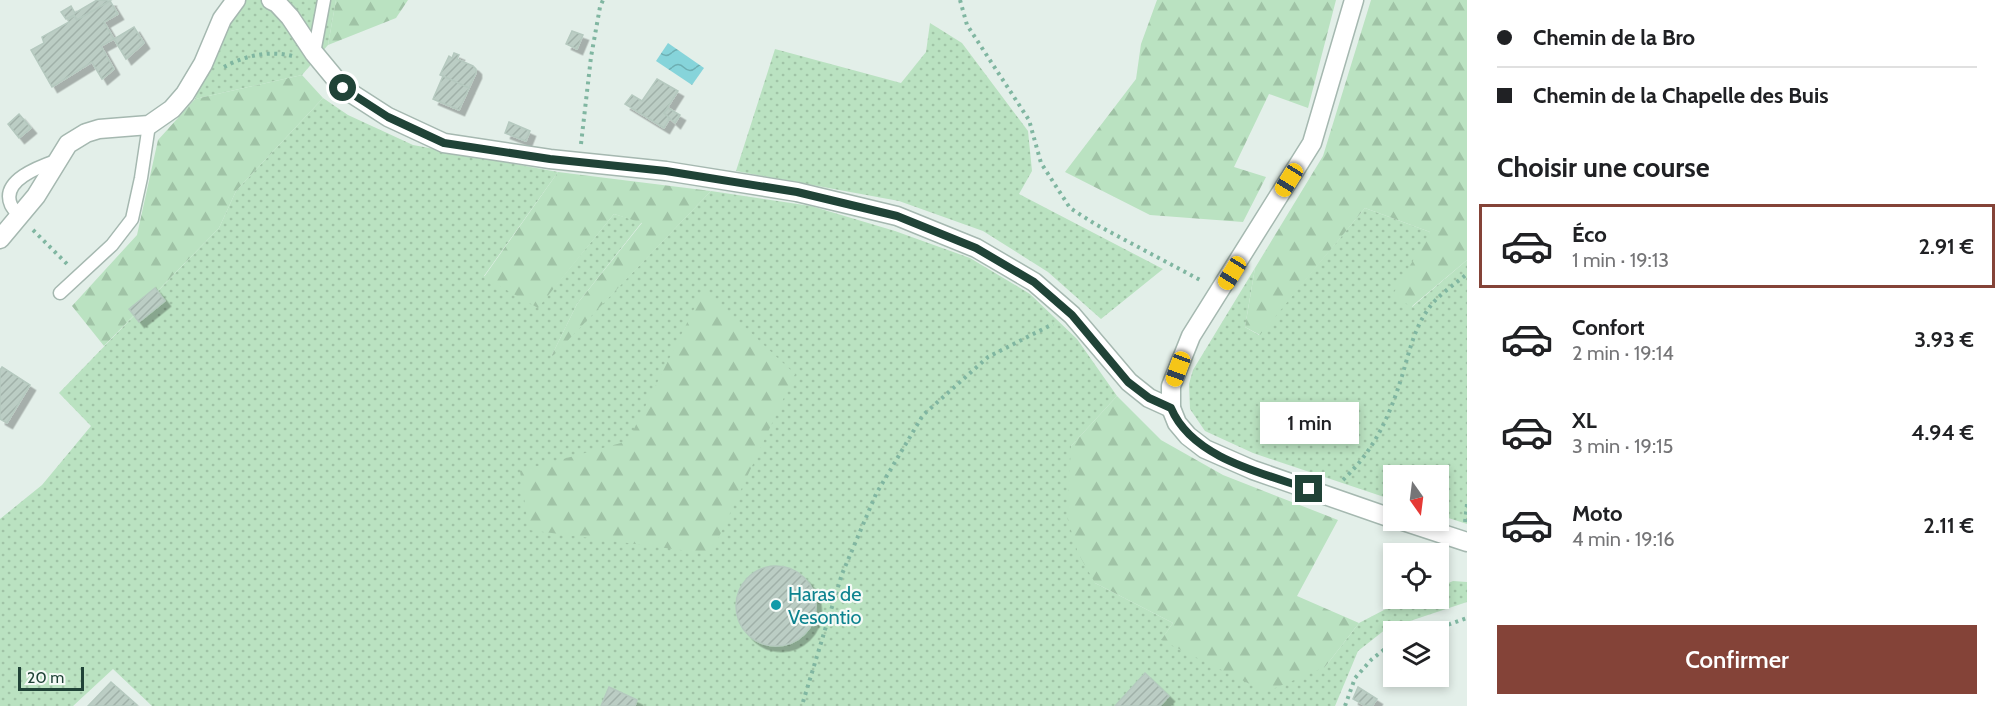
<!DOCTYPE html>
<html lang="fr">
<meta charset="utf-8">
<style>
body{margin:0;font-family:Cabin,sans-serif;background:#f6f6f6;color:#202124;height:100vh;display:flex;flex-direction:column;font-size:22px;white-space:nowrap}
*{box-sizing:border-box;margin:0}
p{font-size:20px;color:#757577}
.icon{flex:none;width:33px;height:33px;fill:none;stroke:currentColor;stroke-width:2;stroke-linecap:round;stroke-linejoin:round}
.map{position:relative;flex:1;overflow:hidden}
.side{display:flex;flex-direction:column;background:#fff;width:540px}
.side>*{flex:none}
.guide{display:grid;align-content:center;height:132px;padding:0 30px;background:#fff}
.needle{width:39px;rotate:166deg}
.fabs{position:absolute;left:1383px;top:465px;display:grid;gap:12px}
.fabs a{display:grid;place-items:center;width:66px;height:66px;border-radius:0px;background:#fff;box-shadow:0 3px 9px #0003;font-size:30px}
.scale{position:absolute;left:18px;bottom:15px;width:66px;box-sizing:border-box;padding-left:6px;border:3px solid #204337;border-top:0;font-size:16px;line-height:21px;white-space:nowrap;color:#204337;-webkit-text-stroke:4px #f5fbf7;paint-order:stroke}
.end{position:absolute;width:27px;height:27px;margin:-14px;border:8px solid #204337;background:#fff;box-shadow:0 0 0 3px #fff}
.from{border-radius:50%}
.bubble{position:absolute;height:42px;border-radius:0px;background:#fff;box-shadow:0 3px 9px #0003;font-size:20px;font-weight:600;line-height:42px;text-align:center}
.car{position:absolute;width:18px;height:36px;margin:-18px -9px;border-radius:8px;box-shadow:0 0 4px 2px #0007;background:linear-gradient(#f5c518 24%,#345 0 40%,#f5c518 0 76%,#345 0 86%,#f5c518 0)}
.guide b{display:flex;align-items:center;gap:21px;height:57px;font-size:22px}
.guide b+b{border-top:2px solid #e0e0e0}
.guide i{width:15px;height:15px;background:#202124}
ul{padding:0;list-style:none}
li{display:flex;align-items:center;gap:18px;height:84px;margin:0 12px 9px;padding:0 18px;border:3px solid transparent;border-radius:0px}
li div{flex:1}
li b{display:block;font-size:22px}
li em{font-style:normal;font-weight:600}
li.current{border-color:#844338}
li>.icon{width:54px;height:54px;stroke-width:1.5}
h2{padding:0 30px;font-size:27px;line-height:72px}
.action{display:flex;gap:12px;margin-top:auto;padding:12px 30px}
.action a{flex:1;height:69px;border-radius:0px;background:#844338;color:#fff;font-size:24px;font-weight:600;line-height:69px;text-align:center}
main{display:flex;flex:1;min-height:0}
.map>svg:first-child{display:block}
.grass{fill:url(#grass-dots)}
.forest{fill:url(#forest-firs)}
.water{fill:url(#water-waves)}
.building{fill:url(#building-hatch);stroke:#b5c9bf;stroke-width:1.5;filter:url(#shadow)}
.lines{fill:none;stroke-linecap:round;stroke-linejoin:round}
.service-casing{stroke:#a5b8b0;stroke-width:15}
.minor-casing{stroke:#a5b8b0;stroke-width:21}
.path{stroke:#80b6a1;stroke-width:4;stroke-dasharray:3 4.5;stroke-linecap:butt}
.service{stroke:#fff;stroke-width:12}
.minor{stroke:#fff;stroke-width:18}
.route{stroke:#204337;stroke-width:8}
.culture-dot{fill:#0f9aa8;stroke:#f5fbf7;stroke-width:2}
.labels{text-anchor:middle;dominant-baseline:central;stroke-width:4.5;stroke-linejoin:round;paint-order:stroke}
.culture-label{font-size:20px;fill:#0d838f;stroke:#f5fbf7;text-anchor:start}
</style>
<main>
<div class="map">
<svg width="1467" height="706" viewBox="0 0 1467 706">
<defs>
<pattern id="grass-dots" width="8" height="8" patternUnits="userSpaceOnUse" patternTransform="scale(1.5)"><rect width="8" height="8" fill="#bae2c1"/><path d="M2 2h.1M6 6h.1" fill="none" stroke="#a0c3a6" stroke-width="1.8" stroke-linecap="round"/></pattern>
<pattern id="forest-firs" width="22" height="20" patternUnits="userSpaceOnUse" patternTransform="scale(1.5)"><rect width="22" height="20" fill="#bae2c1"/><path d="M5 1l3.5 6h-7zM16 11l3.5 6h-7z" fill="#a0c3a6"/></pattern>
<pattern id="water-waves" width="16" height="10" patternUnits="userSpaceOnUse" patternTransform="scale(1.5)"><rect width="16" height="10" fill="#86d4da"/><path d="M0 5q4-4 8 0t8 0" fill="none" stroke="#6daeb2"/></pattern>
<pattern id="building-hatch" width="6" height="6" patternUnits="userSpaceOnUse" patternTransform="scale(1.5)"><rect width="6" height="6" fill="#bbcdc4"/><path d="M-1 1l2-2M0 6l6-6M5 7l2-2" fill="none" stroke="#a0b1a9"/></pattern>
<filter id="shadow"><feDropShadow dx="5.5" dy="5.5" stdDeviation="0" flood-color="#0004"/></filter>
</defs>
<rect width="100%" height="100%" fill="#e3efe9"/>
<g class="grass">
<polygon points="229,0 336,0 328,45 302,75 195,99"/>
<polygon points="930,23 962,43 1028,131 1032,171 1019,194 1163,269 1101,319 1048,272 983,231 899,201 736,171 775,49 901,83 926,52"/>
<polygon points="323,98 348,115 413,145 558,172 484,276 538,307 614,214 642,222 577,304 551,357 711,191 811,206 895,231 970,258 1030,294 1077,339 1117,396 1071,446 1095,583 1173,623 1162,639 1325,667 1359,623 1407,598 1438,598 1439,587 1453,581 1467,582 1467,602 1386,629 1358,651 1335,706 152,706 113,669 73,706 0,706 0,519 42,485 91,426 59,393 219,228 236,191"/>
<polygon points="1365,208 1430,232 1412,307 1467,260 1467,524 1439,515 1438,476 1394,476 1393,500 1253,453 1205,431 1190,409 1189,384 1193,370 1255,268 1245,327 1259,335"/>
</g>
<g class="forest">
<polygon points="336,0 408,0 396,18 328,45"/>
<polygon points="1157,0 1336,0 1308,108 1269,94 1234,167 1266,177 1243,222 1150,215 1065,172 1136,79 1141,44"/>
<polygon points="1371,0 1467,0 1467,260 1411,307 1393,294 1430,232 1365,208 1260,335 1245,327 1255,268 1323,156"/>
<polygon points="302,75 323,98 236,191 219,228 104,346 72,306 137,235 158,140 195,99"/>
<polygon points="558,172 711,191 550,359 577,304 642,223 614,214 538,308 484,277"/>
<polygon points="704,289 795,374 711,554 529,530 520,471 628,441"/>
<polygon points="1117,396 1161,440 1223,475 1338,520 1297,596 1359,623 1325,667 1266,692 1161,640 1173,623 1095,583 1078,553 1067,517 1071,446"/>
</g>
<polygon class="water" points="668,43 704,68 692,85 656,61"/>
<g class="building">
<polygon points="97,0 110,1 77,20 74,15 66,19 61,12 71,6 75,13"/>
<polygon points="110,1 118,14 104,22 114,39 101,46 114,69 102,79 92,62 52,87 31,50 44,43 42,37 69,22 68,20 74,16 77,20"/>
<polygon points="134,27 144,43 126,59 114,39"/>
<polygon points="572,31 583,35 577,49 566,44"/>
<polygon points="454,53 459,55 457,59 473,66 476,69 476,73 469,88 440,75 449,56 452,58"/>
<polygon points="443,76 469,88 459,110 433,99"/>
<polygon points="657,79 678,91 664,113 670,118 664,128 625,104 632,95 642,101"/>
<polygon points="668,108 680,115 675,123 664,113"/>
<polygon points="19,114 31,128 19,138 8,124"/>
<polygon points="509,122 530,131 526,141 505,133"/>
<polygon points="155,288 165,301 139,322 129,309"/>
<polygon points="2,367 30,385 7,423 0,419 0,370"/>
<circle cx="776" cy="606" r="40"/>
<polygon points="1145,673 1169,696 1160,706 1115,706"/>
<polygon points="111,682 137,705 136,706 88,706"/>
<polygon points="609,687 637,700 635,706 601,706"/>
<polygon points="1358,687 1377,699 1372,706 1366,706 1353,699"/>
</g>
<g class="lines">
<g class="service-casing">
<g id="service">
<polyline points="314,53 324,0"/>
<path d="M20,217C17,213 13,209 11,205C0,180 41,166 58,160"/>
<polyline points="60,293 112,245 132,219 141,178 149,125"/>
</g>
</g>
<g class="minor-casing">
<g id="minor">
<polyline points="271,0 277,3 290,17 314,53 343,88 388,117 444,143 550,159 666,171 797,192 897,216 976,248 1034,282 1072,315 1129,382 1149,398 1171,408"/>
<polyline points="1354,0 1312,143 1191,336 1171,386 1171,408 1177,423 1188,436 1205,449 1253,470 1394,519"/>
<polyline points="0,239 36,196 68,144 86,133 99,129 149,125 172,109 185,94 203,64 222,19 236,0"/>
<polyline points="1400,520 1467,542"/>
</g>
</g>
<g class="path">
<polyline points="960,0 967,25 1029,120 1041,163 1070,208 1095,224 1202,281"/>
<path d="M224,67C244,56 269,50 292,56"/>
<polyline points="581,144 591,57 600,7 603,0"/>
<polyline points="33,230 68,265"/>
<path d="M1343,480C1374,450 1389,418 1402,376C1409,353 1414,328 1429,308C1438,295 1455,284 1467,274"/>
<polyline points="1465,522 1467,504"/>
<polyline points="1427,632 1467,618"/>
<polyline points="803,702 842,574 876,494 923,415 988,357 1053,324"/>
<polyline points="1345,706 1355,678 1372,659 1394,642"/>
</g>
<use href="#service" class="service"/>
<use href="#minor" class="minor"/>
</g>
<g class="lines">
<path class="route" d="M343,88L388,117L444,143L550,159L666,171L797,192L897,216L976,248L1034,282L1072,315L1128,382L1149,398L1171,408C1192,458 1262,473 1309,489"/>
</g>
<circle class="culture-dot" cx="776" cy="605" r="6"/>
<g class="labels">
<g class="culture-label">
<text x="788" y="594">Haras de<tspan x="788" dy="23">Vesontio</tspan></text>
</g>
</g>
</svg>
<div class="fabs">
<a><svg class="needle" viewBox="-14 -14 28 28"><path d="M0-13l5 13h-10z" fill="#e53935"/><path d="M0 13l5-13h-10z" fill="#757577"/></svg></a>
<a><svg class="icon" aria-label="locate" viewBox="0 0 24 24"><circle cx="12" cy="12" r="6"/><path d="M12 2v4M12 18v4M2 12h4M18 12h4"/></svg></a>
<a><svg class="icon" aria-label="layers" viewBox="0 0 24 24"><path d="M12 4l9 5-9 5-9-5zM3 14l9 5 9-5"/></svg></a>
</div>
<div class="scale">20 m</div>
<i class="end from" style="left:343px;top:88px"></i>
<i class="end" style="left:1309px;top:489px"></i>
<div class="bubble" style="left:1260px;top:402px;width:99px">1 min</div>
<i class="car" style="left:1289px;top:180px;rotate:212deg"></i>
<i class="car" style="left:1232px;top:273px;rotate:212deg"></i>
<i class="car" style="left:1178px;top:369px;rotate:200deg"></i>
</div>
<section class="side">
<div class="guide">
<b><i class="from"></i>Chemin de la Bro</b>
<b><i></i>Chemin de la Chapelle des Buis</b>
</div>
<h2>Choisir une course</h2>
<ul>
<li class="current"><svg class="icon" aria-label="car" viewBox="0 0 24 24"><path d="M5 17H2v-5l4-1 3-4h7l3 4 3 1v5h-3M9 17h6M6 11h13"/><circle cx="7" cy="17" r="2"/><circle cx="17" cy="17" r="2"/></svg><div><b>Éco</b><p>1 min · 19:13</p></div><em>2.91 €</em></li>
<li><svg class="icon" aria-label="car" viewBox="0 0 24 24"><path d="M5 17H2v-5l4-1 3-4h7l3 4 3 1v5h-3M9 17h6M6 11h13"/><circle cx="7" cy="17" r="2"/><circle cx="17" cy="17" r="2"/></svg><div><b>Confort</b><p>2 min · 19:14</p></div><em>3.93 €</em></li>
<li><svg class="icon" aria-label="car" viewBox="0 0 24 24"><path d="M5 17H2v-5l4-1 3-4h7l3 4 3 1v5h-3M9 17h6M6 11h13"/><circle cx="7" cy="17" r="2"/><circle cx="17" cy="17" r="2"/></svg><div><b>XL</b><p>3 min · 19:15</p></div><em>4.94 €</em></li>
<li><svg class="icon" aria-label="car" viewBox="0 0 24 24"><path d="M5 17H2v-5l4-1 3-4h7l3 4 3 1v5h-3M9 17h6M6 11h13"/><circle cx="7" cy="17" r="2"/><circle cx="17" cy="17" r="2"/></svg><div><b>Moto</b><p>4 min · 19:16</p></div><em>2.11 €</em></li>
</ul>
<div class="action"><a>Confirmer</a></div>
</section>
</main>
